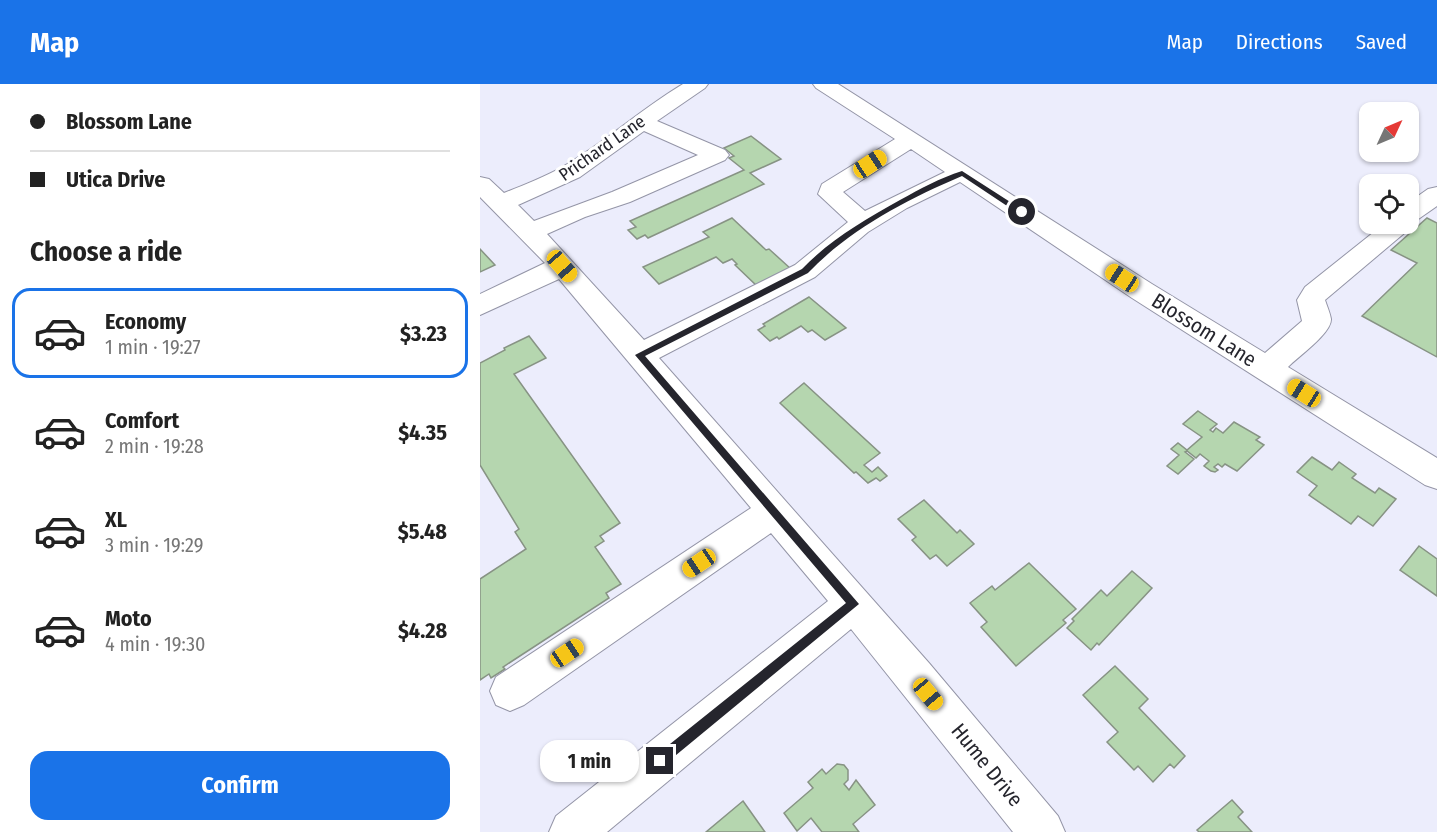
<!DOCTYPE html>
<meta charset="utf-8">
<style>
body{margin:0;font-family:"Fira Sans Condensed",sans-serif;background:#f6f6f6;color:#222;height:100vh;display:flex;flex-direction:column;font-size:22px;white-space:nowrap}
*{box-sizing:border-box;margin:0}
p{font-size:20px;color:#767676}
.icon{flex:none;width:33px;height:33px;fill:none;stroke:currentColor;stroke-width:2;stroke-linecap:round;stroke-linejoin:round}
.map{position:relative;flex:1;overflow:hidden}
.details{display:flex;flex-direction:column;background:#fff;width:480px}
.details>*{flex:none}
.hud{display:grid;align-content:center;height:132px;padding:0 30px;background:#fff}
.needle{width:39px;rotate:46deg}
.controls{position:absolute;left:879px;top:18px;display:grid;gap:12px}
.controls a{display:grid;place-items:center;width:60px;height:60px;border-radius:12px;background:#fff;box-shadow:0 2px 4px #0004;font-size:30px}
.end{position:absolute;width:27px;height:27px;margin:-14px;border:8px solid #25252d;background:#fff;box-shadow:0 0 0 3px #fff}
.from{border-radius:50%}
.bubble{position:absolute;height:42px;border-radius:18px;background:#fff;box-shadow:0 2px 4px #0004;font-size:20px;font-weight:700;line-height:42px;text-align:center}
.car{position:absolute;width:18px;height:36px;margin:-18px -9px;border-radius:8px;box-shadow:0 0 4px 2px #0007;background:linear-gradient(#f5c518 24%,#345 0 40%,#f5c518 0 76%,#345 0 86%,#f5c518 0)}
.hud b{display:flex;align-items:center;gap:21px;height:57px;font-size:22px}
.hud b+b{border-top:2px solid #e0e0e0}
.hud i{width:15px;height:15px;background:#222}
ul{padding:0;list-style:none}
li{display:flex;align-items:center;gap:18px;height:90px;margin:0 12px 9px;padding:0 18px;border:3px solid transparent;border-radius:18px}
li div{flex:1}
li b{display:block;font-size:22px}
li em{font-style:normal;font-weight:700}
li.selected{border-color:#1a73e8}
li>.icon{width:54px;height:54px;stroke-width:1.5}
h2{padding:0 30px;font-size:27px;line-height:72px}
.cta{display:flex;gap:12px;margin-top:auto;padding:12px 30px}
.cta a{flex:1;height:69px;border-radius:18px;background:#1a73e8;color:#fff;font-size:24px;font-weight:700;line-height:69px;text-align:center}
header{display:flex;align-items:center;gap:36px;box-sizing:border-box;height:84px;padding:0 30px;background:#1a73e8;color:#fff}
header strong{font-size:28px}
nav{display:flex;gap:33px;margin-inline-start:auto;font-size:21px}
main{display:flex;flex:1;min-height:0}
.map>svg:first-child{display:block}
.building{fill:#b5d6af;stroke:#879384;stroke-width:1.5}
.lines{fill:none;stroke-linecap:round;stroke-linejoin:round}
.minor-casing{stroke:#9495a7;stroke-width:2}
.minor{fill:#fff;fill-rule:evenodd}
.route{fill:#25252d}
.labels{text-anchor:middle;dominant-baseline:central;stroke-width:6;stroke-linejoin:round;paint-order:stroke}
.far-street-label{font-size:18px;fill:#25252d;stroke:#fff}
.street-label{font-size:21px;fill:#25252d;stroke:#fff}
</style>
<header>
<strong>Map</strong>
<nav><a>Map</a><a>Directions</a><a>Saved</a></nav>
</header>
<main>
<section class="details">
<div class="hud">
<b><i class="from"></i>Blossom Lane</b>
<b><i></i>Utica Drive</b>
</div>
<h2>Choose a ride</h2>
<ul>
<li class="selected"><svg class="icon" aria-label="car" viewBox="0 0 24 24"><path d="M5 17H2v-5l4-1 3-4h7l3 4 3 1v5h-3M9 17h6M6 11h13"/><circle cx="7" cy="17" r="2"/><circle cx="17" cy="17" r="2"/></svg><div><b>Economy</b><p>1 min · 19:27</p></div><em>$3.23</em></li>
<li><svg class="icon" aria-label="car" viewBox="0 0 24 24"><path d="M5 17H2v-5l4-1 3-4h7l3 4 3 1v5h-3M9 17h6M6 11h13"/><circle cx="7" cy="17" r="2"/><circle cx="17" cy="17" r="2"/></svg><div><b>Comfort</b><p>2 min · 19:28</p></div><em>$4.35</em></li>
<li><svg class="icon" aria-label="car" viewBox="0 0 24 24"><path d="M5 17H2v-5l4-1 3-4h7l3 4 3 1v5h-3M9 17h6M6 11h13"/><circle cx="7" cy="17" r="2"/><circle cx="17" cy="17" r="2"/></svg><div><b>XL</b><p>3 min · 19:29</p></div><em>$5.48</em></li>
<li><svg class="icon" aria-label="car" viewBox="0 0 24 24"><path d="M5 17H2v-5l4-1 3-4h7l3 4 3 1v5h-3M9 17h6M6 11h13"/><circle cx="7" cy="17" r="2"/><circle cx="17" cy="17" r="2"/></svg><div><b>Moto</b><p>4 min · 19:30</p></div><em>$4.28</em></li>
</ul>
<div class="cta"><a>Confirm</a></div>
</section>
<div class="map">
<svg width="957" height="748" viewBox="0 0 957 748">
<rect width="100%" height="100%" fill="#ecedfc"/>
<g class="building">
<polygon points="271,52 301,75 270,89 284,100 168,154 165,151 157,155 148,146 156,143 150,137 264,86 249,74 254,72 244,64"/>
<polygon points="252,134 286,166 289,165 311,185 277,202 255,181 257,180 252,175 243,179 236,173 179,200 163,183 229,153 223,148"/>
<polygon points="947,134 957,139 957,273 882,232 937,179 911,166"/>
<polygon points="0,165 15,181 0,188"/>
<polygon points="329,213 366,244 345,256 332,246 328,248 321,242 299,255 297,253 290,257 278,246 285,242 283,240"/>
<polygon points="49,252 66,274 34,290 140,439 120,452 124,457 115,463 141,500 126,509 129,514 23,583 25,585 11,594 9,590 0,596 0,495 46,465 35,448 39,445 0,381 0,279 25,266 24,264"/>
<polygon points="324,299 400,369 384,381 392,388 398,383 407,392 400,397 396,394 388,399 376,388 374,389 300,319"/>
<polygon points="718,327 737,340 730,346 733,348 736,344 743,349 754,338 780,353 776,356 784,361 757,387 745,380 742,383 738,380 734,383 738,386 735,388 731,387 724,382 729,377 720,370 716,374 707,367 705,368 714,375 698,390 687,382 699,371 691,365 698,359 707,366 722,353 703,340"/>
<polygon points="832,373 852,386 859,378 876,390 872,394 895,409 899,404 916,415 893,442 878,432 871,440 829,411 837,402 817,388"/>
<polygon points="444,416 477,449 480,446 494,460 467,482 456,471 450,475 432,456 436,453 418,435"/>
<polygon points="939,462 957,475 957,512 920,486"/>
<polygon points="549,479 596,525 583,536 586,539 536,582 501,543 507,538 490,519 512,502 515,506"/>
<polygon points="652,487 672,504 619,561 617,559 611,566 587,544 594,537 592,535 621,506 627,512"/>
<polygon points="635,582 668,615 659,624 705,672 694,684 690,680 673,698 658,682 654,686 627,658 638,648 603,611"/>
<polygon points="357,680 364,681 368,686 368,696 364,700 369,706 376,696 395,721 373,740 379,748 342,748 331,734 317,747 304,729 333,704 328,698 342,685 346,690"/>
<polygon points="752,716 763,728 758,733 772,748 719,748 717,746"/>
<polygon points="263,717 285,748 226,748"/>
</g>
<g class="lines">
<g class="minor-casing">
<path id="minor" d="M203,0H228L225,4L177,37L245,66L249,71L245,76L150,118L105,133L67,150L164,256L315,181L368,138L338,110L342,100L415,55L336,4L333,0H358L672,200L785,269L822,237L817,216L825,203L904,140H928V119L948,105L957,103V122L937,136L930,138L928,146L845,216C847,222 850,229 851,235C852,249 818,273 808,283L957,374V405L945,401L652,214L480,98L427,124L388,148L335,193L179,274L449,579L578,732L585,748H533L371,545L127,748H69L76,732L348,517L291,449L44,621L30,627L16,621L10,607L16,593L271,424L79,195L0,231V210L65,179L0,113V93L9,95L24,109C44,101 65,93 84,82C126,58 161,25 203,0ZM164,47L218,71L132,108L54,137L38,121L100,93ZM431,65L465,88L385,127L363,108Z"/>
</g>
<use href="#minor" class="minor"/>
</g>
<path class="route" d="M482,87L546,128L539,130L482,92C426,116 370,145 328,189L165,272L379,520L184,681L180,683L175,681L173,677L175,672L366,519L155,271L322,185C351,155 383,137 420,116C440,105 460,94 482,87Z"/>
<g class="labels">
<g class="far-street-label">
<text transform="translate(122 64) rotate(-35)">Prichard Lane</text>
</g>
<g class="street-label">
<text transform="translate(724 246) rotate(32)">Blossom Lane</text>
<text transform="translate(507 681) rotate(51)">Hume Drive</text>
</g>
</g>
</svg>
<div class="controls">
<a><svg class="needle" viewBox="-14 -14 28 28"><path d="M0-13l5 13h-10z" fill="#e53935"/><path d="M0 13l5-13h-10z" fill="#767676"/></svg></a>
<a><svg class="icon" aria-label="locate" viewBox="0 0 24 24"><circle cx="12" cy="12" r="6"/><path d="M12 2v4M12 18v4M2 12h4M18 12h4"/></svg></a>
</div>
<i class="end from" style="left:542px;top:128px"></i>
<i class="end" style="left:180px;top:677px"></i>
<div class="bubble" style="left:60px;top:656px;width:99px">1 min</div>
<i class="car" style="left:390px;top:80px;rotate:57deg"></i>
<i class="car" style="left:82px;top:182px;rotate:139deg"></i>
<i class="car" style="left:642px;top:194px;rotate:303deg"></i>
<i class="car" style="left:824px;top:309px;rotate:302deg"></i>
<i class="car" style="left:219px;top:479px;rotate:236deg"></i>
<i class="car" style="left:87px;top:569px;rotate:56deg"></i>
<i class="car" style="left:448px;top:610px;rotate:140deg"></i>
</div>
</main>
